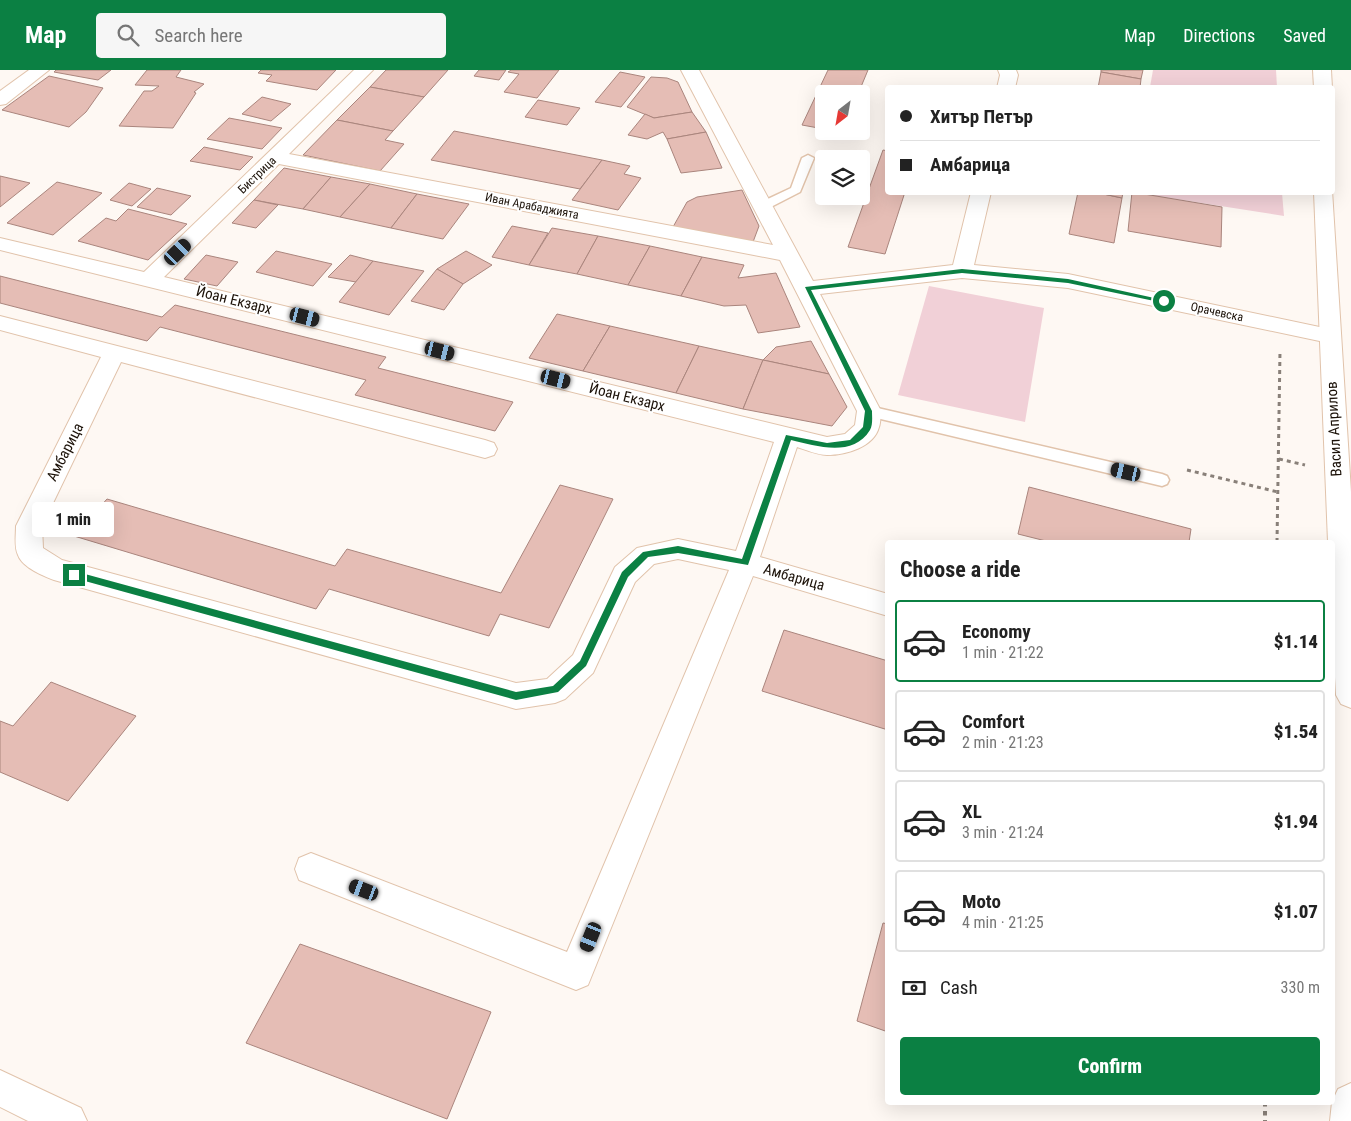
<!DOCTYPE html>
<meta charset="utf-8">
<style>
body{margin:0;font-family:"Roboto Condensed",sans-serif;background:#f6f6f6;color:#222;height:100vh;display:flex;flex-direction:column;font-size:19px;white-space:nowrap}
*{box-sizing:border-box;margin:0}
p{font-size:16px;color:#767676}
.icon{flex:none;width:28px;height:28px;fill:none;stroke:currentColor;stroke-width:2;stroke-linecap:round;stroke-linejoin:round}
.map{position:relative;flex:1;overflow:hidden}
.sheet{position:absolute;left:885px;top:470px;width:450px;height:565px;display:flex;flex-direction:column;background:#fff;border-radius:5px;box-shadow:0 5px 20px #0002}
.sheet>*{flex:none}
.guide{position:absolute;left:885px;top:15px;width:450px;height:110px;border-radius:5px;box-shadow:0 5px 20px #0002;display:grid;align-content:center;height:110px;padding:0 15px;background:#fff}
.needle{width:32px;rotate:211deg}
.controls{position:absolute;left:815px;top:15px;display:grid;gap:10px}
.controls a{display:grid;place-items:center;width:55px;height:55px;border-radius:5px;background:#fff;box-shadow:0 5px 20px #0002;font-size:25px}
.end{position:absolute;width:22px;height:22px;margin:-11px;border:6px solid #0b8043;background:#fff;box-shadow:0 0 0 2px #fff}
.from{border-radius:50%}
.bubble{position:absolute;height:35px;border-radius:5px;background:#fff;box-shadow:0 5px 20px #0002;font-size:16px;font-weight:800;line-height:35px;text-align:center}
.car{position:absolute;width:15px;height:30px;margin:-15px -8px;border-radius:6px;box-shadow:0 0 4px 1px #0007;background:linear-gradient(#222 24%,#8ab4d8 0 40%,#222 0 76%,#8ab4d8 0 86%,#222 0)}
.guide b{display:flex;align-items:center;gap:18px;height:48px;font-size:19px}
.guide b+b{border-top:1px solid #e0e0e0}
.guide i{width:12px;height:12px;background:#222}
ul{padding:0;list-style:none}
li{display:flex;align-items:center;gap:15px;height:82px;margin:0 10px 8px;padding:0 5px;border:2px solid #e0e0e0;border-radius:5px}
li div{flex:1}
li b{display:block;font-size:19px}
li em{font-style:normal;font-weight:800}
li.on{border-color:#0b8043}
li>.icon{width:45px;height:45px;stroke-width:1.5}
h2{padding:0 15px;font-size:22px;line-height:60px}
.pay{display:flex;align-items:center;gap:12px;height:55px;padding:0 15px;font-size:19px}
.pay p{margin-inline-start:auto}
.cta{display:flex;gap:10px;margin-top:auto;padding:10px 15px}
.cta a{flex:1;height:58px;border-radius:5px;background:#0b8043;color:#fff;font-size:20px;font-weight:800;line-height:58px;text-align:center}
header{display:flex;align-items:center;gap:30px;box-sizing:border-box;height:70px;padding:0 25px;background:#0b8043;color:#fff}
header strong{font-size:24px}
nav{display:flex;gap:28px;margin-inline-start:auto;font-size:18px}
.search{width:350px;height:45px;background:#f6f6f6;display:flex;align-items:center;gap:12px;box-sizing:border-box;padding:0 18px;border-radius:5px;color:#767676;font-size:19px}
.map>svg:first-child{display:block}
.green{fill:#f1d0d7}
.building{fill:#e5bdb5;stroke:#aa857d}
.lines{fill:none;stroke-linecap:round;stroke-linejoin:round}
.lane-casing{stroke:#e1c3ab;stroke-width:3}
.street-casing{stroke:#e1c3ab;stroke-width:2}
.secondary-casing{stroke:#e1c3ab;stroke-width:2}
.primary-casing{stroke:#e1c3ab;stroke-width:2}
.path-far1{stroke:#898079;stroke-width:3;stroke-dasharray:4 4;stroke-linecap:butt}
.path{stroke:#898079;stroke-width:4;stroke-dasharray:4.5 4.5;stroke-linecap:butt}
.lane{fill:#fff;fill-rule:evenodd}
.street{fill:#fff;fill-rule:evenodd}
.secondary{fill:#fff;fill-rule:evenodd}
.primary{fill:#fff;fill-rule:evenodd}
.route{fill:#0b8043}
.labels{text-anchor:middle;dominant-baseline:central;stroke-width:4;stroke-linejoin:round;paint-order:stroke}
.far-street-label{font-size:12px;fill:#1b1108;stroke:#fff}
.street-label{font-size:15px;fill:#1b1108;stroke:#fff}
</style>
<header>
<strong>Map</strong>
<div class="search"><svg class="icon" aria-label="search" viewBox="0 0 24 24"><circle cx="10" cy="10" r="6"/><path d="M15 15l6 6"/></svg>Search here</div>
<nav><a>Map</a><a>Directions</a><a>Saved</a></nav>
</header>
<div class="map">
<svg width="1351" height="1051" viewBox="0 0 1351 1051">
<rect width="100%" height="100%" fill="#fef8f3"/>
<g class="green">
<polygon points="1153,0 1276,0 1277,17 1150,17"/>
<polygon points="1137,123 1282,123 1284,146"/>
<polygon points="929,216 1044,238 1025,352 898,325"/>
</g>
<g class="building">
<polygon points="56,0 111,0 98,10 54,2"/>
<polygon points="147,0 181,0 176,7 204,14 194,22 196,23 173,58 119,56 144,21 152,21 159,16 135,15"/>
<polygon points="261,0 336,0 317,20 266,11 272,5 258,3"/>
<polygon points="386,0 448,0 424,27 370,17"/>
<polygon points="479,0 506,0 499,10 474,6"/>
<polygon points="511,0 559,0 537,28 504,22 519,4 508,2"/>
<polygon points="828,0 868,0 858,24 824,24 824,59 802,55"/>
<polygon points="1101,0 1143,0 1141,9 1101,2"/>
<polygon points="620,2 645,7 621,37 595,32"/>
<polygon points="1101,2 1141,9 1140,18 1098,18"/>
<polygon points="49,6 103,18 86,42 69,57 2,40"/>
<polygon points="651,7 667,8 678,12 692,42 654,48 627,37"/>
<polygon points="370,17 424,27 393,61 337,50"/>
<polygon points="262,27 291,34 271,51 242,44"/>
<polygon points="538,30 580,38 567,55 525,47"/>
<polygon points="692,42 706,62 667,69 663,62 647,69 628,65 645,44 654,48"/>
<polygon points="229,48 282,58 262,79 207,69"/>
<polygon points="337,50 393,61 385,70 404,74 380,101 303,85"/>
<polygon points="454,61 602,90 580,119 431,90"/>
<polygon points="706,62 722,98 681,103 667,69"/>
<polygon points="204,77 253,87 240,100 190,91"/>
<polygon points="883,80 888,81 888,122 905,122 885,184 848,177"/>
<polygon points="602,90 630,96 624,104 641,108 618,140 572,130"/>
<polygon points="284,98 331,107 303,139 254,130"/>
<polygon points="0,106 30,113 0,137"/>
<polygon points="331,107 370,114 340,147 303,139"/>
<polygon points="57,112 102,123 53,165 7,153"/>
<polygon points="129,113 151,119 132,136 110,130"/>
<polygon points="370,114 417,124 391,158 340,147"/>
<polygon points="157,118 191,126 171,145 137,137"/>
<polygon points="742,120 759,156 753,172 673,157 687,132 697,127"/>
<polygon points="1078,122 1094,122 1122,128 1114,173 1069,164"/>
<polygon points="1094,122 1123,122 1122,128"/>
<polygon points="1132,122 1222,137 1221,177 1128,161"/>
<polygon points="417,124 469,134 443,169 391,158"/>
<polygon points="254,130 278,135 256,158 232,153"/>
<polygon points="128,139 187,154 148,190 78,171 106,148 116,151"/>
<polygon points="512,156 548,163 529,195 492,187"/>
<polygon points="552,158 598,166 577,204 529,195"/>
<polygon points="598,166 650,176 628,215 577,204"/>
<polygon points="650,176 702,187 681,226 628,215"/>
<polygon points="276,181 332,194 313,216 256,202"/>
<polygon points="466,181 492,195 463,214 437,199"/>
<polygon points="206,185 238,192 217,216 184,209"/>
<polygon points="350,185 373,191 356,212 328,207"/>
<polygon points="702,187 744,195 738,208 776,203 800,257 758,263 746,235 724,236 681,226"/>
<polygon points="373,191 424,201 389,245 339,232"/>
<polygon points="437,199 463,214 444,240 411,231"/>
<polygon points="0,206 162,247 175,235 386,287 378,298 513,332 495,361 355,325 366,310 160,257 147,271 0,233"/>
<polygon points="557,244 610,256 583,301 529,288"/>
<polygon points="610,256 699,276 676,323 583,301"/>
<polygon points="811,271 829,304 763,290 776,277"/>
<polygon points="699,276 763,290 743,339 676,323"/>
<polygon points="763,290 829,304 847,337 832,356 743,339"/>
<polygon points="560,415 613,429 549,558 500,544 489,566 329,519 316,539 74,466 107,429 335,496 347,479 501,523"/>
<polygon points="1029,417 1191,459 1189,472 1050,472 1018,464"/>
<polygon points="784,560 888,591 888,660 762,621"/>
<polygon points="51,612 136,646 68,731 0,702 0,651 13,656"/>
<polygon points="883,853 888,854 888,962 857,951"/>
<polygon points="300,874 491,942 447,1049 246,973"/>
</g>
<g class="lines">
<g class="lane-casing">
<g id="lane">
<polygon points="808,85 814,88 800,122 765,140 757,140 755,137 757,134 791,118 802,88"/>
<polygon points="869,336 1162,404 1167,406 1169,410 1167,414 1162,416 864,345 862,341 864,337"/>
</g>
</g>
<g class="street-casing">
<g id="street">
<polygon points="29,0 49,0 6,34 0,35 0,21"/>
<path d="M354,0H373L289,84L773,175L681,0H699L813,211L953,195L971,122H991L974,195L1068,204L1329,259L1337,261L1340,266L1337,271L1329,273L1068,218L962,208L820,224L881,341C880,346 881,352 879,357C874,377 846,385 827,385C818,385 806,380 797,377L760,487L888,524V546L753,506L588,915L576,920L299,810L295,799L299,788L311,783L567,882L729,500L678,489L654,494L635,512L593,603L565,629L555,633L516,639L54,510C43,506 22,497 18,485C14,477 16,465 16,456L101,287L0,260V246L485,370L494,373L497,379L494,385L485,388L121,292L42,456L43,478L62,490L516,613L547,609L573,585L615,497L637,478L678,469L736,481L774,372L0,180V168L144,202ZM279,94L780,190L857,341L855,355L845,364L827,367L164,207Z"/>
<polygon points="998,0 1016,0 1018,5 1015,18 997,18 1000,5"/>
</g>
</g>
<g class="secondary-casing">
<polygon id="secondary" points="0,1000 81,1038 87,1051 28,1051 0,1037"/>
</g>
<g class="primary-casing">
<g id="primary">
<polygon points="1313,0 1331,0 1332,18 1314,18"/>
<polygon points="1332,120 1351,422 1351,638 1341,634 1336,625 1332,554 1332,472 1328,472 1314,122 1332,122"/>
<polygon points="1351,1013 1351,1051 1330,1051 1332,1032 1338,1019"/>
</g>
</g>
<g class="path-far1">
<polyline points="1279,389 1305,395"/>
<polyline points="1187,400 1278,422"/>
<polyline points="1277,472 1280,281"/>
</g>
<polyline class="path" points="1265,1032 1265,1051"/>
<use href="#lane" class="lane"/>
<use href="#street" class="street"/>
<use href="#secondary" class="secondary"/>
<use href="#primary" class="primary"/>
</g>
<path class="route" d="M962,199L1068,209L1168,231L1164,233L1068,213L962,203L811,220L872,341C872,346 873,355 870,360C853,388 816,376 791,370L748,495L678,483L648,487L628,507L586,596L558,622L516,630L74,508L70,505L74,501L516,622L553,616L580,591L622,502L643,482L678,476L742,489L786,365L827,373L850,370L863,357L865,341L805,217Z"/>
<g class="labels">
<g class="far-street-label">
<text transform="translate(257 105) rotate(-44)">Бистрица</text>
<text transform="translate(532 136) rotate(11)">Иван Арабаджията</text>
<text transform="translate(1217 242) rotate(12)">Орачевска</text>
</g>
<g class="street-label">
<text transform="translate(234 230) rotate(14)">Йоан Екзарх</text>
<text transform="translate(627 327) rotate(14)">Йоан Екзарх</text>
<text transform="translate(1334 359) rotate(-93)">Васил Априлов</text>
<text transform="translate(65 382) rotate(-63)">Амбарица</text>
<text transform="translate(794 507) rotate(16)">Амбарица</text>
</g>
</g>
</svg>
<div class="controls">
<a><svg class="needle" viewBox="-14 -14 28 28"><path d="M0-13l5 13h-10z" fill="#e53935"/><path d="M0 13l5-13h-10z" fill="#767676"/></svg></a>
<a><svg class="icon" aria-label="layers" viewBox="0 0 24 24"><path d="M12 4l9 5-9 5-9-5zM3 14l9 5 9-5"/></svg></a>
</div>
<i class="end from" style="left:1164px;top:231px"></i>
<i class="end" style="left:74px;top:505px"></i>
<div class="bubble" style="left:32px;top:432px;width:82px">1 min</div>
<i class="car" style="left:178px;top:182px;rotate:46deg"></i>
<i class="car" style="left:305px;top:247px;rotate:104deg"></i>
<i class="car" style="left:440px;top:281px;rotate:104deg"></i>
<i class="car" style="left:556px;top:309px;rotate:104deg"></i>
<i class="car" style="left:1126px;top:402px;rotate:283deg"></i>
<i class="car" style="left:364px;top:820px;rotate:291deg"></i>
<i class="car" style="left:591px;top:867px;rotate:202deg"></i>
<div class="guide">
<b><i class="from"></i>Хитър Петър</b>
<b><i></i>Амбарица</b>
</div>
<section class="sheet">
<h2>Choose a ride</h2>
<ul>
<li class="on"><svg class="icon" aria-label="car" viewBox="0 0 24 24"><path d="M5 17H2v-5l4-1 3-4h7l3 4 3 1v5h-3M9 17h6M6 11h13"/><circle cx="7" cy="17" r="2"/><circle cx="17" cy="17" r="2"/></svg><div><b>Economy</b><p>1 min · 21:22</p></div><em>$1.14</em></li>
<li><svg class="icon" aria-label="car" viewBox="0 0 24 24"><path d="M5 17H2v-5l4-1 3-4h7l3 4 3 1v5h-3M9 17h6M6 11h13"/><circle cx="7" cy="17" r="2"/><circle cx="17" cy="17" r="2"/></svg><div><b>Comfort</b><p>2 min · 21:23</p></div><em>$1.54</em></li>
<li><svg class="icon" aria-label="car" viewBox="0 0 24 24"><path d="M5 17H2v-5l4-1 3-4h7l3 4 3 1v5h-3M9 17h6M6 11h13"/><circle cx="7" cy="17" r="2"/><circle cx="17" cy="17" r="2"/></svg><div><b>XL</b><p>3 min · 21:24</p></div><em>$1.94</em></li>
<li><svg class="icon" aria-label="car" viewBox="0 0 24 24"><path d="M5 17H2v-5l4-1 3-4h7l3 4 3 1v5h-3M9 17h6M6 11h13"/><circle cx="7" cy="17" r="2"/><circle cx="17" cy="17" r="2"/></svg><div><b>Moto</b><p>4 min · 21:25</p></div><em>$1.07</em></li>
</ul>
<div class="pay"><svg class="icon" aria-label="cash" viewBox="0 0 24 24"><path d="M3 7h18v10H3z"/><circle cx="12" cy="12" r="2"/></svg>Cash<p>330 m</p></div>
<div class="cta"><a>Confirm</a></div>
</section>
</div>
